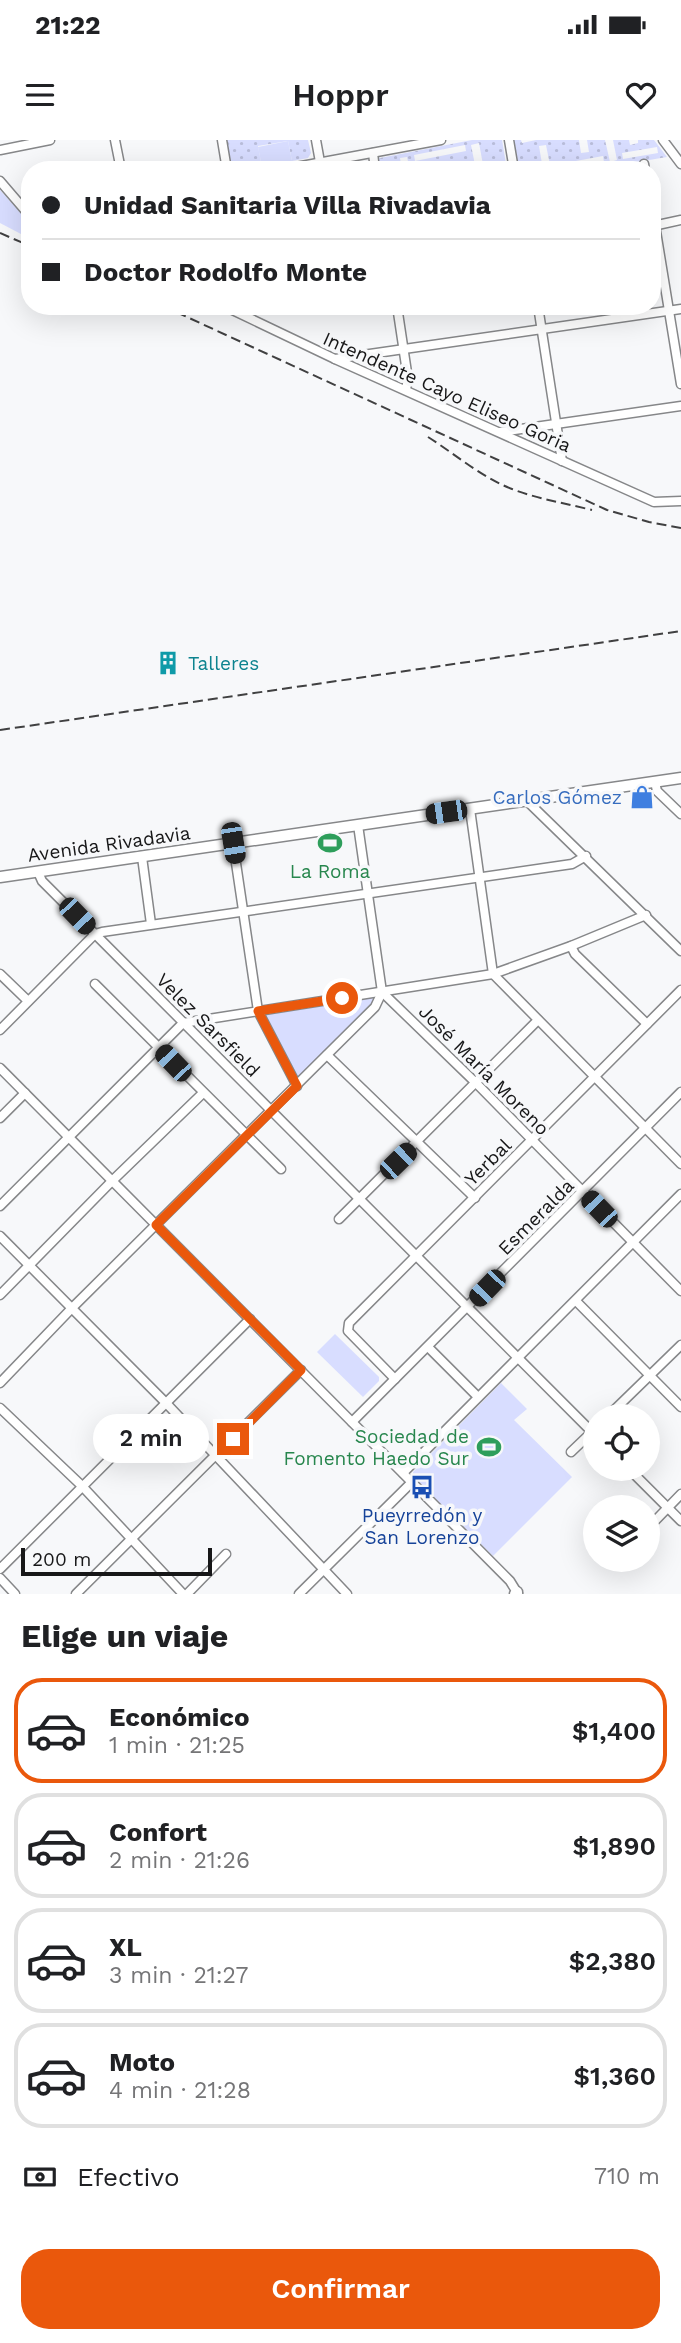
<!DOCTYPE html>
<html lang="es">
<meta charset="utf-8">
<style>
body{margin:0;font-family:"Work Sans",sans-serif;background:#f6f6f6;color:#202124;height:100vh;display:flex;flex-direction:column;font-size:26px;white-space:nowrap}
*{box-sizing:border-box;margin:0}
p{font-size:23px;color:#757577}
.icon{flex:none;width:38px;height:38px;fill:none;stroke:currentColor;stroke-width:2;stroke-linecap:round;stroke-linejoin:round}
.map{position:relative;height:1454px;overflow:hidden}
.drawer{display:flex;flex-direction:column;background:#fff;flex:1}
.drawer>*{flex:none}
.top-card{position:absolute;left:21px;top:21px;width:640px;height:154px;border-radius:28px;box-shadow:0 7px 28px #0002;display:grid;align-content:center;height:154px;padding:0 21px;background:#fff}
.controls{position:absolute;left:583px;top:1264px;display:grid;gap:14px}
.controls a{display:grid;place-items:center;width:77px;height:77px;border-radius:50%;background:#fff;box-shadow:0 7px 28px #0002;font-size:35px}
.scale{position:absolute;left:21px;bottom:18px;width:191px;box-sizing:border-box;padding-left:7px;border:4px solid #171718;border-top:0;font-size:19px;line-height:24px;white-space:nowrap;color:#171718;-webkit-text-stroke:5px #f7f8fa;paint-order:stroke}
.end{position:absolute;width:32px;height:32px;margin:-16px;border:9px solid #ea580c;background:#fff;box-shadow:0 0 0 4px #fff}
.from{border-radius:50%}
.bubble{position:absolute;height:49px;border-radius:24px;background:#fff;box-shadow:0 7px 28px #0002;font-size:23px;font-weight:600;line-height:49px;text-align:center}
.car{position:absolute;width:21px;height:42px;margin:-21px -10px;border-radius:9px;box-shadow:0 0 5px 2px #0007;background:linear-gradient(#222 24%,#8ab4d8 0 40%,#222 0 76%,#8ab4d8 0 86%,#222 0)}
.top-card b{display:flex;align-items:center;gap:24px;height:66px;font-size:26px}
.top-card b+b{border-top:2px solid #e0e0e0}
.top-card i{width:18px;height:18px;background:#202124}
ul{padding:0;list-style:none}
li{display:flex;align-items:center;gap:21px;height:105px;margin:0 14px 10px;padding:0 7px;border:4px solid #e0e0e0;border-radius:28px}
li div{flex:1}
li b{display:block;font-size:26px}
li em{font-style:normal;font-weight:600}
li.current{border-color:#ea580c}
li>.icon{width:63px;height:63px;stroke-width:1.5}
h2{padding:0 21px;font-size:32px;line-height:84px}
.pay{display:flex;align-items:center;gap:18px;height:77px;padding:0 21px;font-size:26px}
.pay p{margin-inline-start:auto}
.primary-button{display:flex;gap:14px;margin-top:auto;padding:14px 21px}
.primary-button a{flex:1;height:80px;border-radius:28px;background:#ea580c;color:#fff;font-size:28px;font-weight:600;line-height:80px;text-align:center}
.status{display:flex;justify-content:space-between;align-items:center;height:49px;padding:0 35px;background:#fff;direction:ltr}
.status svg{height:19px;fill:currentColor}
header{display:flex;justify-content:space-between;align-items:center;height:91px;padding:0 21px;background:#fff;font-size:32px;font-weight:600}
.map>svg:first-child{display:block}
.grass{fill:url(#grass-dots);fill-rule:evenodd}
.park{fill:#d8ddff}
.lines{fill:none;stroke-linecap:round;stroke-linejoin:round}
.minor-casing{stroke:#868789;stroke-width:11}
.major-casing{stroke:#868789;stroke-width:13}
.minor{stroke:#fff;stroke-width:8}
.major{stroke:#fff;stroke-width:10}
.rail{stroke:#404041;stroke-width:2;stroke-dasharray:10 5;stroke-linecap:butt}
.route{stroke:#ea580c;stroke-width:9}
.labels{text-anchor:middle;dominant-baseline:central;stroke-width:7;stroke-linejoin:round;paint-order:stroke}
.street-label{font-size:19px;fill:#171718;stroke:#f7f8fa}
.culture-label{font-size:19px;fill:#0d838f;stroke:#f7f8fa;text-anchor:start}
.shop-label{font-size:19px;fill:#366cbe;stroke:#f7f8fa;text-anchor:end}
.leisure-label{font-size:19px;fill:#27864d;stroke:#f7f8fa}
.transit-label{font-size:19px;fill:#164399;stroke:#f7f8fa}
</style>
<div class="status"><b>21:22</b><svg viewBox="0 0 49 12"><path d="M0 12V9h3v3zM5 12V6h3v6zM10 12V3h3v9zM15 12V0h3v12zM26 1h20v11H26zM47 4h2v5h-2z"/></svg></div>
<header><svg class="icon" aria-label="menu" viewBox="0 0 24 24"><path d="M4 6h16M4 12h16M4 18h16"/></svg>Hoppr<svg class="icon" aria-label="heart" viewBox="0 0 24 24"><path d="M12 20l-8-8c-3-5 5-10 8-4 3-6 11-1 8 4z"/></svg></header>
<div class="map">
<svg width="681" height="1454" viewBox="0 0 681 1454">
<defs>
<pattern id="grass-dots" width="8" height="8" patternUnits="userSpaceOnUse" patternTransform="scale(1.75)"><rect width="8" height="8" fill="#d8ddff"/><path d="M2 2h.1M6 6h.1" fill="none" stroke="#b9bdda" stroke-width="1.8" stroke-linecap="round"/></pattern>
</defs>
<rect width="100%" height="100%" fill="#f7f8fa"/>
<g class="grass">
<polygon points="225,0 308,0 311,13 308,18 292,21 288,1 258,6 262,27 232,30"/>
<path d="M472,0H502L507,30H484L479,3L471,5L476,30H447L445,22L437,23L438,30H410L407,17L400,18L402,30H377L375,19ZM465,5L466,11L415,21L414,15Z"/>
<path d="M513,0H521L522,3L536,0H579L581,13L589,12L587,0H605L610,22L617,20L613,0H629L630,5L638,3V0H654L667,17L590,30H564L604,22L603,16L554,25L555,30H551L546,5L539,6L543,30H537L536,28L518,30ZM657,7L658,13L623,19L622,13Z"/>
</g>
<g class="park">
<polygon points="288,1 292,21 262,27 258,7"/>
<polygon points="0,50 28,81 27,90 21,94 0,83"/>
<polygon points="382,852 327,915 297,946 258,871"/>
<polygon points="335,1194 379,1237 379,1241 363,1257 317,1212"/>
<polygon points="501,1243 527,1269 514,1280 572,1337 493,1416 413,1336 413,1332"/>
</g>
<g class="lines">
<g class="minor-casing">
<g id="minor">
<polyline points="115,0 121,30"/>
<polyline points="222,0 227,30"/>
<polyline points="316,0 320,22"/>
<polyline points="509,0 514,30"/>
<polyline points="663,0 681,24"/>
<polyline points="0,10 50,0"/>
<polyline points="373,13 375,30"/>
<polyline points="644,24 645,30"/>
<polyline points="280,30 441,0"/>
<polyline points="0,41 30,76"/>
<polyline points="653,73 681,244"/>
<polyline points="653,86 681,80"/>
<polyline points="224,166 335,219 654,362 681,361"/>
<polyline points="397,166 408,239 406,249"/>
<polyline points="538,166 562,321"/>
<polyline points="335,219 681,169"/>
<polyline points="500,292 681,266"/>
<polyline points="655,642 657,651 681,674"/>
<polyline points="527,661 681,811"/>
<polyline points="470,669 493,834 681,1024"/>
<polyline points="358,685 382,852 476,943 681,1151"/>
<polyline points="233,703 258,871 297,946"/>
<polyline points="142,717 151,784"/>
<polyline points="38,732 42,741 95,794 595,1295"/>
<polyline points="571,806 575,814 647,884"/>
<polyline points="0,834 28,861"/>
<polyline points="95,844 281,1029"/>
<polyline points="0,890 95,794 102,792 572,724 586,716"/>
<polyline points="327,915 475,1058"/>
<polyline points="0,928 510,1441 518,1454"/>
<polyline points="0,978 25,953"/>
<polyline points="0,1066 183,883 493,834 571,806 646,775"/>
<polyline points="339,1079 538,880"/>
<polyline points="0,1096 166,1263 347,1454"/>
<polyline points="0,1155 112,1041 203,953"/>
<polyline points="576,1161 681,1267"/>
<polyline points="428,1207 478,1257"/>
<polyline points="395,1239 348,1191 349,1183 681,850"/>
<polyline points="0,1243 72,1168 375,867 382,852"/>
<polyline points="0,1268 82,1346 183,1454"/>
<polyline points="608,1276 681,1205"/>
<polyline points="352,1282 681,952"/>
<polyline points="571,1312 594,1290"/>
<polyline points="628,1328 681,1381"/>
<polyline points="403,1333 681,1054"/>
<polyline points="648,1388 681,1354"/>
<polyline points="0,1429 250,1179"/>
<polyline points="0,1438 15,1454"/>
<polyline points="76,1454 301,1230"/>
<polyline points="187,1454 226,1414"/>
<polyline points="299,1454 412,1342"/>
</g>
</g>
<g class="major-casing">
<g id="major">
<polyline points="0,737 681,638"/>
<polyline points="515,1454 517,1452"/>
</g>
</g>
<use href="#minor" class="minor"/>
<use href="#major" class="major"/>
<g class="rail">
<polyline points="0,93 30,106"/>
<polyline points="163,166 607,370 649,382 681,388"/>
<path d="M428,297C455,314 481,337 512,349C538,359 564,363 592,370"/>
<polyline points="0,590 681,491"/>
</g>
</g>
<g class="lines">
<polyline class="route" points="233,1299 301,1230 156,1085 297,946 258,871 342,858"/>
</g>
<defs>
<g id="building-bare" transform="scale(1.89)"><path d="M-4-6H4V6H1V3H-1V6H-4ZM-2.5-4.3h1.7v1.8h-1.7ZM.8-4.3h1.7v1.8H.8ZM-2.5-1h1.7V.8h-1.7ZM.8-1h1.7V.8H.8Z" fill="#0f9aa8" stroke="#f7f8fa" stroke-width="2.5" paint-order="stroke"/></g>
<g id="shop-bare" transform="scale(1.89)"><path d="M-5-2.5h2.3a2.7 3.5 0 0 1 5.4 0H5L5.5 6h-11ZM-1.5-2.5h3a1.5 2.3 0 0 0-3 0Z" fill="#3f7fe0" stroke="#f7f8fa" stroke-width="2.5" paint-order="stroke"/></g>
<g id="stadium-bare" transform="scale(1.89)"><path d="M0-5a6.5 5 0 1 0 0 10a6.5 5 0 1 0 0-10ZM-3.5-1.8h7v3.6h-7Z" fill="#2e9e5b" stroke="#f7f8fa" stroke-width="2.5" paint-order="stroke"/></g>
<g id="bus-bare" transform="scale(1.89)"><path d="M-5-6H5V4H4V6H2V4H-2V6H-4V4H-5ZM-3.5-4V0h7V-4ZM-3.5 1.2v1.5H-2V1.2ZM2 1.2v1.5H3.5V1.2Z" fill="#1a4fb4" stroke="#f7f8fa" stroke-width="2.5" paint-order="stroke"/></g>
</defs>
<g fill-rule="evenodd">
<use href="#building-bare" x="168" y="523"/>
<use href="#shop-bare" x="642" y="657"/>
<use href="#stadium-bare" x="330" y="703"/>
<use href="#stadium-bare" x="489" y="1307"/>
<use href="#bus-bare" x="422" y="1347"/>
</g>
<g class="labels">
<g class="street-label">
<text transform="translate(447 252) rotate(24)">Intendente Cayo Eliseo Goria</text>
<text transform="translate(109 704) rotate(-8)">Avenida Rivadavia</text>
<text transform="translate(208 885) rotate(45)">Velez Sarsfield</text>
<text transform="translate(484 930) rotate(45)">José María Moreno</text>
<text transform="translate(488 1022) rotate(-45)">Yerbal</text>
<text transform="translate(536 1077) rotate(-45)">Esmeralda</text>
</g>
<g class="culture-label">
<text x="188" y="523">Talleres</text>
</g>
<g class="shop-label">
<text x="622" y="657">Carlos Gómez</text>
</g>
<g class="leisure-label">
<text x="330" y="731">La Roma</text>
<text x="469" y="1296" text-anchor="end">Sociedad de<tspan x="469" dy="22">Fomento Haedo Sur</tspan></text>
</g>
<g class="transit-label">
<text x="422" y="1375">Pueyrredón y<tspan x="422" dy="22">San Lorenzo</tspan></text>
</g>
</g>
</svg>
<div class="controls">
<a><svg class="icon" aria-label="locate" viewBox="0 0 24 24"><circle cx="12" cy="12" r="6"/><path d="M12 2v4M12 18v4M2 12h4M18 12h4"/></svg></a>
<a><svg class="icon" aria-label="layers" viewBox="0 0 24 24"><path d="M12 4l9 5-9 5-9-5zM3 14l9 5 9-5"/></svg></a>
</div>
<div class="scale">200 m</div>
<i class="end from" style="left:342px;top:858px"></i>
<i class="end" style="left:233px;top:1299px"></i>
<div class="bubble" style="left:93px;top:1274px;width:116px">2 min</div>
<i class="car" style="left:446px;top:672px;rotate:262deg"></i>
<i class="car" style="left:233px;top:703px;rotate:171deg"></i>
<i class="car" style="left:77px;top:776px;rotate:136deg"></i>
<i class="car" style="left:173px;top:923px;rotate:316deg"></i>
<i class="car" style="left:398px;top:1021px;rotate:46deg"></i>
<i class="car" style="left:599px;top:1069px;rotate:316deg"></i>
<i class="car" style="left:487px;top:1148px;rotate:224deg"></i>
<div class="top-card">
<b><i class="from"></i>Unidad Sanitaria Villa Rivadavia</b>
<b><i></i>Doctor Rodolfo Monte</b>
</div>
</div>
<section class="drawer">
<h2>Elige un viaje</h2>
<ul>
<li class="current"><svg class="icon" aria-label="car" viewBox="0 0 24 24"><path d="M5 17H2v-5l4-1 3-4h7l3 4 3 1v5h-3M9 17h6M6 11h13"/><circle cx="7" cy="17" r="2"/><circle cx="17" cy="17" r="2"/></svg><div><b>Económico</b><p>1 min · 21:25</p></div><em>$1,400</em></li>
<li><svg class="icon" aria-label="car" viewBox="0 0 24 24"><path d="M5 17H2v-5l4-1 3-4h7l3 4 3 1v5h-3M9 17h6M6 11h13"/><circle cx="7" cy="17" r="2"/><circle cx="17" cy="17" r="2"/></svg><div><b>Confort</b><p>2 min · 21:26</p></div><em>$1,890</em></li>
<li><svg class="icon" aria-label="car" viewBox="0 0 24 24"><path d="M5 17H2v-5l4-1 3-4h7l3 4 3 1v5h-3M9 17h6M6 11h13"/><circle cx="7" cy="17" r="2"/><circle cx="17" cy="17" r="2"/></svg><div><b>XL</b><p>3 min · 21:27</p></div><em>$2,380</em></li>
<li><svg class="icon" aria-label="car" viewBox="0 0 24 24"><path d="M5 17H2v-5l4-1 3-4h7l3 4 3 1v5h-3M9 17h6M6 11h13"/><circle cx="7" cy="17" r="2"/><circle cx="17" cy="17" r="2"/></svg><div><b>Moto</b><p>4 min · 21:28</p></div><em>$1,360</em></li>
</ul>
<div class="pay"><svg class="icon" aria-label="cash" viewBox="0 0 24 24"><path d="M3 7h18v10H3z"/><circle cx="12" cy="12" r="2"/></svg>Efectivo<p>710 m</p></div>
<div class="primary-button"><a>Confirmar</a></div>
</section>
